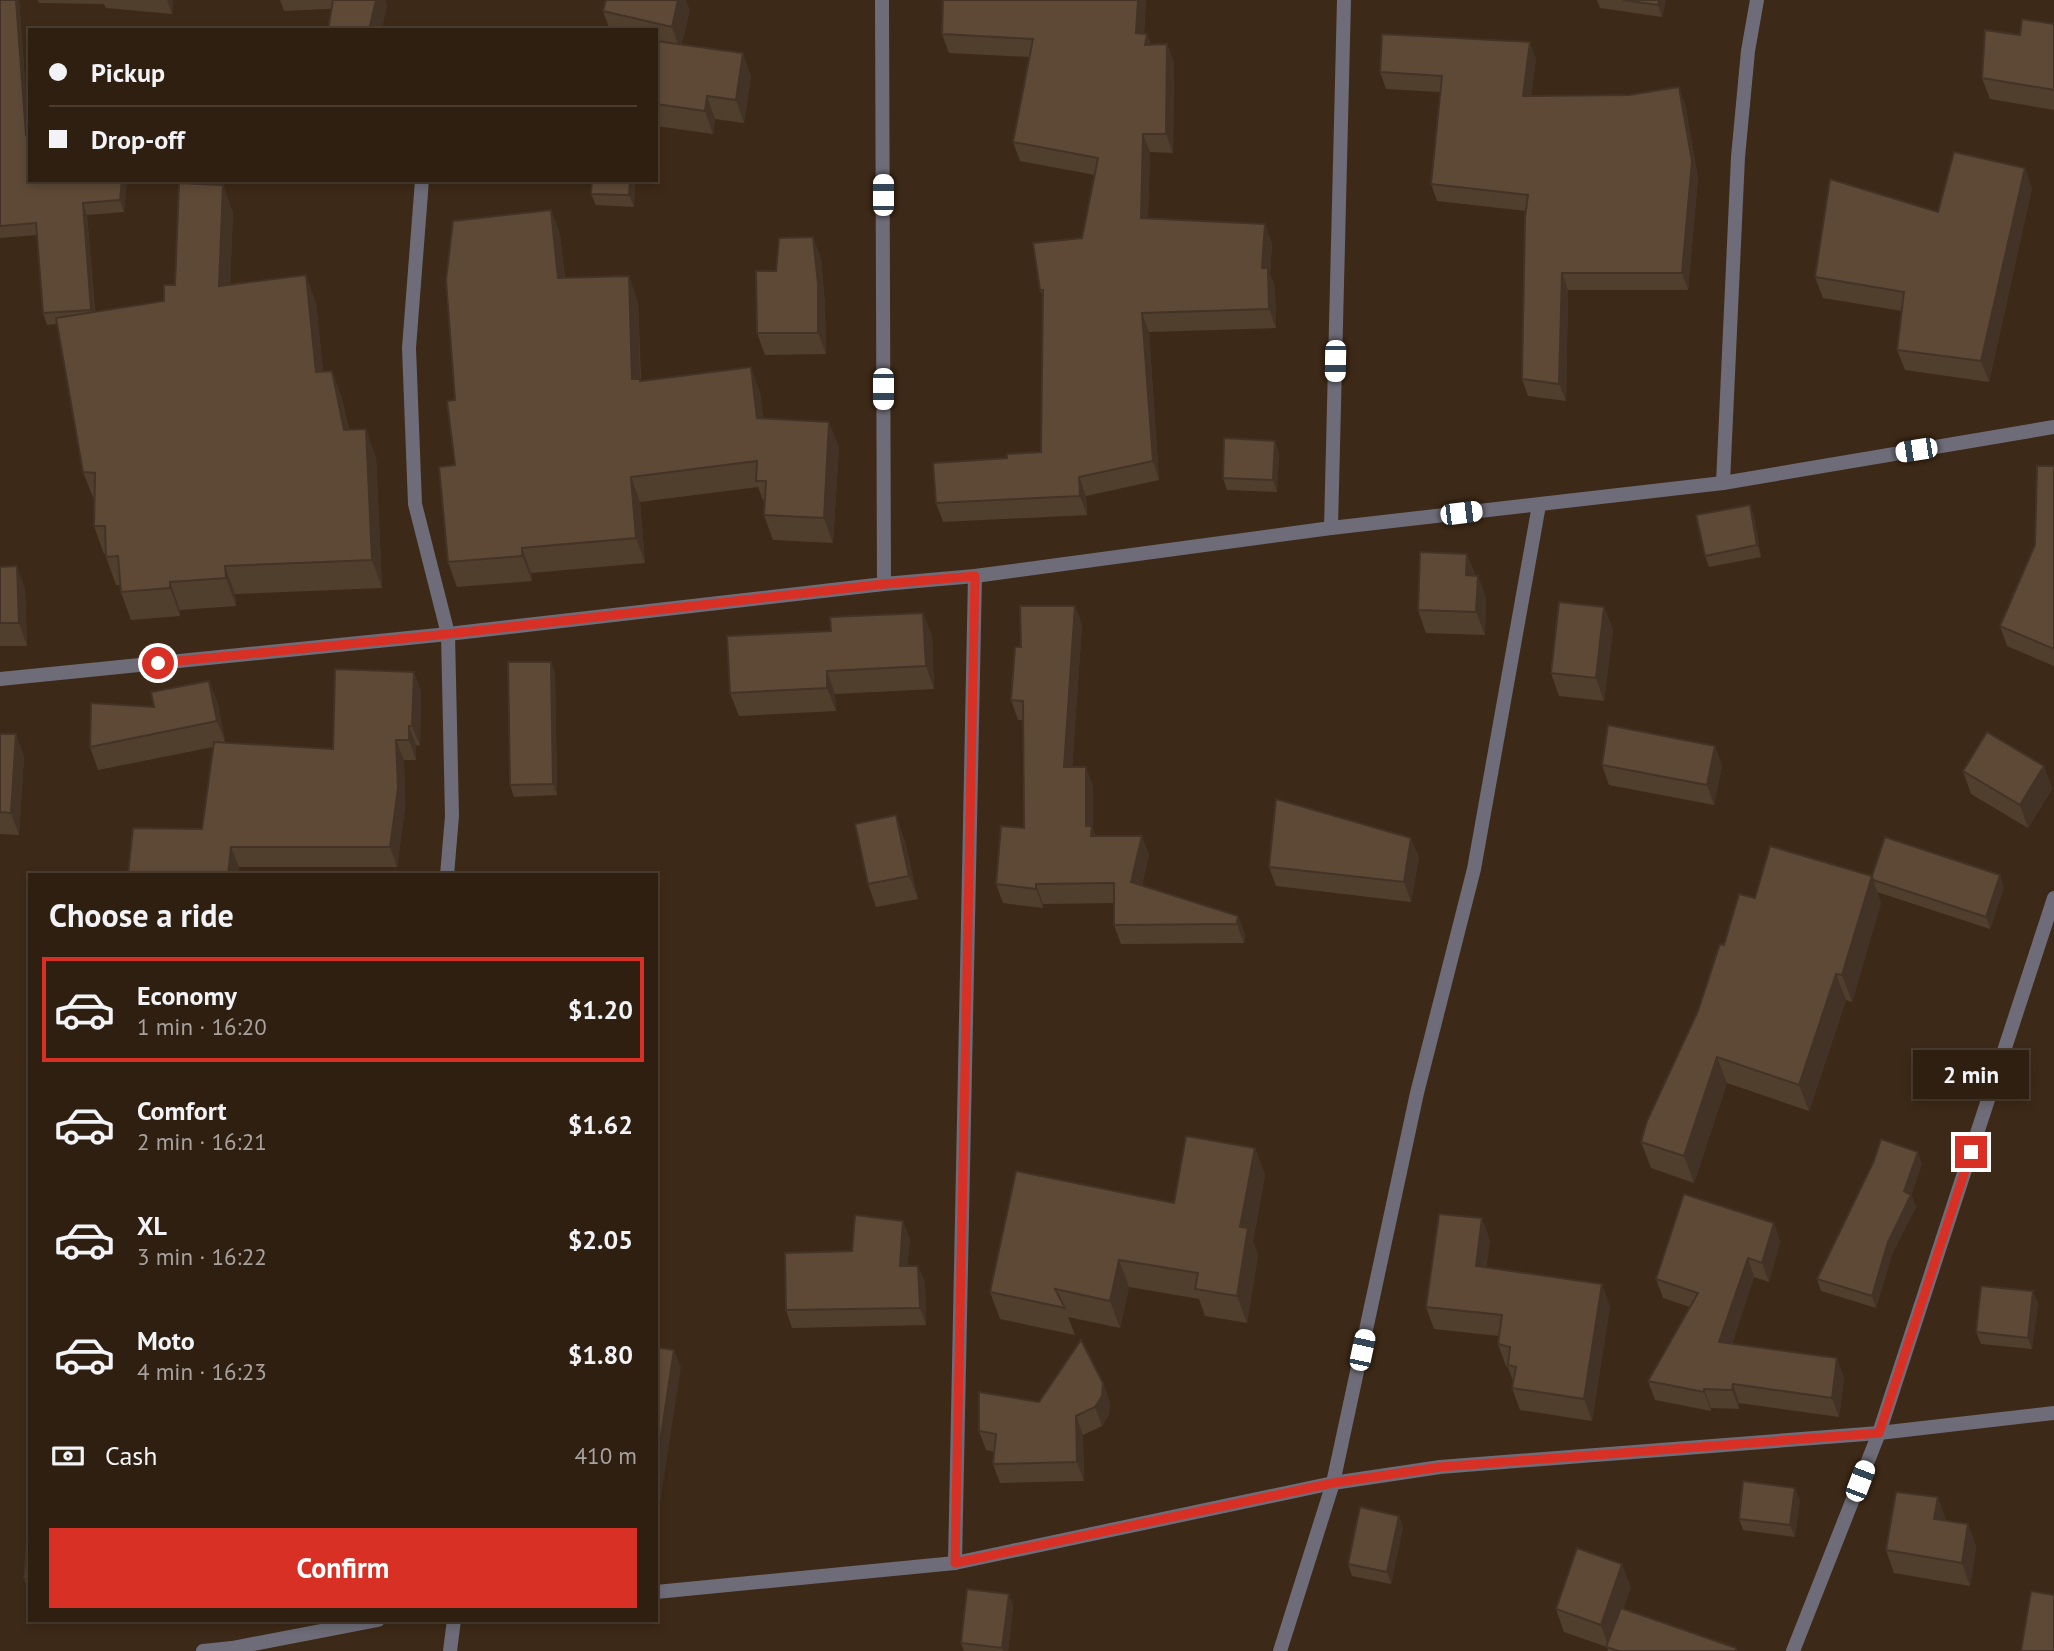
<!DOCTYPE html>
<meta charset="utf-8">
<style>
body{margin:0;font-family:"PT Sans",sans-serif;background:#3a2c1f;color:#f1f3f6;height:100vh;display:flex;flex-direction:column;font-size:26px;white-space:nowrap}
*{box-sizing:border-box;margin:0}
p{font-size:23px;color:#a7a29f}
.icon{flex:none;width:38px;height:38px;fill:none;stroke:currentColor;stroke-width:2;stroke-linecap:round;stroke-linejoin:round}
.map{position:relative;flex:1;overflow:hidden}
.panel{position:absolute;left:28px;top:873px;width:630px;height:749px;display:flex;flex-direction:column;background:#2e1f11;border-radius:0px;box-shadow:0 4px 10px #0003,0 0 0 2px #493d31}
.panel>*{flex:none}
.top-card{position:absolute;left:28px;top:28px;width:630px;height:154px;border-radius:0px;box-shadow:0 4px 10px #0003,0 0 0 2px #493d31;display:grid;align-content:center;height:154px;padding:0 21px;background:#2e1f11}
.end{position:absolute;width:32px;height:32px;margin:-16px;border:9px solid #d93025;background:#fff;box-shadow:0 0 0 4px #fff}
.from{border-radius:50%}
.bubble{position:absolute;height:49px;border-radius:0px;background:#2e1f11;box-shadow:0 4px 10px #0003,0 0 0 2px #493d31;font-size:23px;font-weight:800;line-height:49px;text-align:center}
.car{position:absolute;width:21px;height:42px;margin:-21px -10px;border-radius:9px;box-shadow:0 0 5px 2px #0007;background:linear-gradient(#fff 24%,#345 0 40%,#fff 0 76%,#345 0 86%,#fff 0)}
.top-card b{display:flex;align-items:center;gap:24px;height:66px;font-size:26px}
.top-card b+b{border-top:2px solid #493d31}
.top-card i{width:18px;height:18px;background:#f1f3f6}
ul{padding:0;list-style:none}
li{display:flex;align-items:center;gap:21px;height:105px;margin:0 14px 10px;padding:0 7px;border:4px solid transparent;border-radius:0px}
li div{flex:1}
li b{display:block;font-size:26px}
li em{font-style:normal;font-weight:800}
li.selected{border-color:#d93025}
li>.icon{width:63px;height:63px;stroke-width:1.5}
h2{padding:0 21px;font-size:32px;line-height:84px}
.pay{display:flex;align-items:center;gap:18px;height:77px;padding:0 21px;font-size:26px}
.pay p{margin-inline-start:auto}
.cta{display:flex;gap:14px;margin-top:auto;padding:14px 21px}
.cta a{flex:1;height:80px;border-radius:0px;background:#d93025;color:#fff;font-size:28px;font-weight:800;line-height:80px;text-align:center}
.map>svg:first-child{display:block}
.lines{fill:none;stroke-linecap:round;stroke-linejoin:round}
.minor{stroke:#6e6c78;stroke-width:14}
.wall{fill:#513f2e}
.shaded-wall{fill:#423326}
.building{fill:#5e4936;stroke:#423326;stroke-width:2}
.route{stroke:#d93025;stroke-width:9}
</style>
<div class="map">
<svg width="2054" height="1651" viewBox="0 0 2054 1651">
<rect width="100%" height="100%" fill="#3d2917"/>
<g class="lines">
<g class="minor">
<polyline points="882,0 884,584"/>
<polyline points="422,180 409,348 415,504 448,634 452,816 447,875"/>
<polyline points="1723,483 1738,157 1748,51 1757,0"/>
<polyline points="1331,528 1344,0"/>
<polyline points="0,679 448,634 884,584 975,576 1331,528 1723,483 2054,427"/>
<polyline points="955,1563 975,576"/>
<polyline points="656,1592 955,1563 1333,1483 1440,1467 1879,1433 2054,1413"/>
<polyline points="203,1651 232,1648 378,1620"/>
<polyline points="450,1651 454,1620"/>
<polyline points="1280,1651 1333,1483 1417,1093 1474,869 1539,505"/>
<polyline points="1793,1651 1879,1433 2054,898"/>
</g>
</g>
<g class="wall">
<polygon points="0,0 19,0 29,135 127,180 124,212 87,215 95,312 164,301 175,285 223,185 233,213 230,285 316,303 323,371 332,371 342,399 349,430 376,457 382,588 235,594 236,606 180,610 180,616 131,620 121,592 120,585 116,585 106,557 105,554 104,554 94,526 94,500 83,472 57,324 47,325 43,313 37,235 0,238"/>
<polygon points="38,0 173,0 172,14 106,8 104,4 39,3"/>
<polygon points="280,0 385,0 387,6 284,11"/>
<polygon points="943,0 1146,0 1144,34 1147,34 1151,45 1167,44 1174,63 1173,153 1150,152 1148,218 1272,243 1270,274 1275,287 1276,328 1149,332 1159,480 1086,496 1087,515 943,522 936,503 1007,458 1041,452 1043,297 1040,290 1082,238 1095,175 1020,161 1013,142 1029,57 949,53 942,34"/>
<polygon points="1597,0 1666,0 1662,17 1600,8"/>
<polygon points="690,10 681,45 751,76 744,123 715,119 713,134 656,126 656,30 610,30 603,11"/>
<polygon points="2054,24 2054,110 1990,99 1982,78 2020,35"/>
<polygon points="1536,59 1531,96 1685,104 1698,178 1688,290 1568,290 1566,401 1528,396 1522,379 1526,211 1437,201 1431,184 1440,92 1386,89 1380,72"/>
<polygon points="592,180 635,180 634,207 596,205 591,194"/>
<polygon points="2032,188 1989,382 1905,370 1897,350 1902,311 1823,298 1815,277 1938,212"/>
<polygon points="551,210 560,235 565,278 638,301 641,381 760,392 763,418 839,447 833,543 773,540 764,515 765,505 758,487 640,502 645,563 531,573 532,581 457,587 448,562 455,465 455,400"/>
<polygon points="821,258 825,306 826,354 765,355 757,333 776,271"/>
<polygon points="1279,453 1277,492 1227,490 1223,478"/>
<polygon points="2054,466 2054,666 2007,646 2000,626 2035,545"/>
<polygon points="1750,505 1754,517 1761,557 1709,567 1705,556"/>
<polygon points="1467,554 1475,575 1478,576 1486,598 1485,635 1426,633 1418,610"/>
<polygon points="0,567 25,589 27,646 0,646"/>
<polygon points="1075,606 1082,625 1072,767 1093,786 1093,830 1096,836 1149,855 1142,885 1238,916 1245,935 1244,943 1121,944 1114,925 1114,903 1043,904 1043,908 1003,903 996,884 1024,828 1023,720 1018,720 1011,700 1021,647"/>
<polygon points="1604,607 1613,630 1604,701 1559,696 1551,673"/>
<polygon points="923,613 932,636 934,689 835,694 836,711 739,716 730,693 831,631"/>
<polygon points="551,662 555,674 557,795 514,797 510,785"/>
<polygon points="414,672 421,692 420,746 416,745 416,760 404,760 405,808 397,867 239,867 238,875 128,875 202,829 213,747 98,770 90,747 154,707 209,681 218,704 225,743 333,749"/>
<polygon points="0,734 24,756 19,835 0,834"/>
<polygon points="1715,746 1722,766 1714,805 1609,785 1602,765"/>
<polygon points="2044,766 2052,789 2028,828 1971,794 1963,771"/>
<polygon points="904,838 918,899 876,907 868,884"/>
<polygon points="1419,857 1411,902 1276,886 1269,867"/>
<polygon points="1872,876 2004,887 1990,929 1877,892 1881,903 1852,1002 1846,1000 1809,1111 1727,1083 1694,1183 1651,1168 1641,1142 1698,1011 1724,945 1755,898"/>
<polygon points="1255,1148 1265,1175 1253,1241 1258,1255 1247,1323 1205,1316 1199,1299 1129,1287 1120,1328 1068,1317 1075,1335 1000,1319 990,1292 1174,1203"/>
<polygon points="1922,1164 1911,1195 1916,1207 1892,1254 1876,1308 1821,1291 1817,1279"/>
<polygon points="1774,1223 1780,1242 1769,1282 1754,1277 1732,1344 1844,1377 1839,1417 1739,1403 1739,1409 1711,1408 1711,1411 1655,1400 1648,1381 1690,1307 1663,1298 1656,1279"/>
<polygon points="910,1239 907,1266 918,1266 925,1283 926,1325 792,1328 786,1310 852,1251"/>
<polygon points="1490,1240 1486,1267 1610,1306 1592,1421 1520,1410 1512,1388 1513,1381 1508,1367 1506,1366 1498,1344 1499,1336 1434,1329 1426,1307"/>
<polygon points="2038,1303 2032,1349 1981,1344 1976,1332"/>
<polygon points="1039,1402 1110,1402 1109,1415 1102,1426 1083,1435 1084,1481 1000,1483 993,1464 995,1452 986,1450 979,1431"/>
<polygon points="1800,1500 1795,1537 1743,1530 1739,1519"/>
<polygon points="30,1502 30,1595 24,1579"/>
<polygon points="1946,1521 1968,1524 1976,1547 1970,1586 1894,1573 1886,1550"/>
<polygon points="1403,1527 1391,1584 1352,1576 1348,1564"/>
<polygon points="1631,1587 1623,1609 1736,1648 1737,1651 1608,1651 1607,1647 1564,1632 1556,1609"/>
<polygon points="1009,1594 1013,1606 1008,1651 964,1651 961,1643"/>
</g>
<g class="shaded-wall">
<polygon points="16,0 19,0 30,145 26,135"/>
<polygon points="167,0 173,0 172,14"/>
<polygon points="374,0 385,0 387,6 382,30 369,30"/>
<polygon points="678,0 686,0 690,10 680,50 672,27"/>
<polygon points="1138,0 1146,0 1142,52 1136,33"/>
<polygon points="1659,0 1666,0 1662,17 1658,5"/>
<polygon points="1147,34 1153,53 1145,45"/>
<polygon points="1530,42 1536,59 1529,113 1523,96"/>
<polygon points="1167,44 1174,63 1173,153 1166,134"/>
<polygon points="743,53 751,76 744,123 736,100"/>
<polygon points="1679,87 1685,104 1698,178 1688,290 1682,273"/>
<polygon points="707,96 715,119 713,134 705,111"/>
<polygon points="1143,134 1150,152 1147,237 1141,218"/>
<polygon points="2025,168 2032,188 1989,382 1981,361"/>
<polygon points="122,180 127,180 124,212 120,200"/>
<polygon points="630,180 635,180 634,207 629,195"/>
<polygon points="223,185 233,213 229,314 219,286"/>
<polygon points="83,203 87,215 95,322 91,310"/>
<polygon points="551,210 560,235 567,303 558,278"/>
<polygon points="1265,224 1272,243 1270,274 1275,287 1276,328 1269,309 1262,268"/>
<polygon points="813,237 821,258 825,306 826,354 818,333"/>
<polygon points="1562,273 1568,290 1566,401 1559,384"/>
<polygon points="306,275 316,303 326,400 316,372"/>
<polygon points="629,276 638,301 640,379 632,379"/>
<polygon points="1142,313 1149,332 1159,480 1153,461"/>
<polygon points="751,367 760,392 766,443 757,418"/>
<polygon points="332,371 342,399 354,458 344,430"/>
<polygon points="829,422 839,447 833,543 824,518"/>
<polygon points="366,429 376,457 382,588 372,560"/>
<polygon points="1275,441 1279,453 1277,492 1273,480"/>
<polygon points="631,477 640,502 645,563 636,538"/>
<polygon points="1079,477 1086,496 1087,515 1080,496"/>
<polygon points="1750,505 1754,517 1761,557 1757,545"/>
<polygon points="522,548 531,573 532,581 522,556"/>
<polygon points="1467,554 1475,577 1466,575"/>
<polygon points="17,566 25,589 27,646 19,623"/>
<polygon points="225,566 235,594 236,606 226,578"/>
<polygon points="1478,576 1486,598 1485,635 1476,612"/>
<polygon points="170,582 180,610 180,616 170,588"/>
<polygon points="1075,606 1082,625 1071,787 1064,767"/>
<polygon points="1604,607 1613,630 1604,701 1596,678"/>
<polygon points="923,613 932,636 934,689 926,666"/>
<polygon points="551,662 555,674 557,795 553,784"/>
<polygon points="827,671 835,694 836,711 827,688"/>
<polygon points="414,672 421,692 420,746 412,726"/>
<polygon points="209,681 218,704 226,744 217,721"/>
<polygon points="409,726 416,745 416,760 409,740"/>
<polygon points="16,734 24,756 19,835 11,813"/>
<polygon points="396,740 404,760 405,808 397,867 390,847"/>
<polygon points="1715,746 1722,766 1714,805 1707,785"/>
<polygon points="2044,766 2052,789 2028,828 2020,805"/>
<polygon points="1086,767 1093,786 1093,830 1099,846 1098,855 1086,826"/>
<polygon points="896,815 904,838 918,899 909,876"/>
<polygon points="1142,836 1149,855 1138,901 1131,882"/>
<polygon points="1411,838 1419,857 1411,902 1404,882"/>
<polygon points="231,847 239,867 238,875 228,875"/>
<polygon points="2000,875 2004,887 1990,929 1986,917"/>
<polygon points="1872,876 1881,903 1852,1002 1842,975"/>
<polygon points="1036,884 1043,904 1043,908 1036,889"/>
<polygon points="1238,916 1245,935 1244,943 1237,924"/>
<polygon points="1836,974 1846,1000 1809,1111 1799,1085"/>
<polygon points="1717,1057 1727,1083 1694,1183 1684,1156"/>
<polygon points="1255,1148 1265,1175 1253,1241 1258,1255 1247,1323 1237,1296 1240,1227"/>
<polygon points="1918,1152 1922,1164 1910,1199 1911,1195 1916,1207 1892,1254 1876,1308 1872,1296 1904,1191"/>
<polygon points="1482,1218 1490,1240 1484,1288 1476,1266"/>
<polygon points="903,1221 910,1239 906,1284 900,1266"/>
<polygon points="1774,1223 1780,1242 1769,1282 1762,1263"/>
<polygon points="1748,1258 1754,1277 1726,1361 1719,1342"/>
<polygon points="1119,1260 1129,1287 1120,1328 1110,1301"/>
<polygon points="918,1266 925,1283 926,1325 920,1308"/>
<polygon points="1602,1284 1610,1306 1592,1421 1584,1399"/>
<polygon points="2033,1291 2038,1303 2032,1349 2028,1338"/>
<polygon points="674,1350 681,1367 656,1529 656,1469"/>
<polygon points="1837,1358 1844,1377 1839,1417 1832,1398"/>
<polygon points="1103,1383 1110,1402 1109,1415 1102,1426 1095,1407"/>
<polygon points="1733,1384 1739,1403 1739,1409 1732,1390"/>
<polygon points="1704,1389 1711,1408 1711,1411 1704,1392"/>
<polygon points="1076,1416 1083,1435 1084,1481 1077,1462"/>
<polygon points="1795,1488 1800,1500 1795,1537 1790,1525"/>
<polygon points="1938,1497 1946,1520 1934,1519"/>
<polygon points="1399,1516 1403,1527 1391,1584 1387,1572"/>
<polygon points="1968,1524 1976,1547 1970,1586 1962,1563"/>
<polygon points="1622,1564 1631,1587 1609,1648 1601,1625"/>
<polygon points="1009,1594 1013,1606 1008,1651 1003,1651 1002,1648"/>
</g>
<g class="building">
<polygon points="0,0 16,0 26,135 30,135 30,180 122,180 120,200 83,203 91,310 43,313 36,223 0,226"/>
<polygon points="333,0 376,0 369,30 328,30"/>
<polygon points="606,0 678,0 672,27 603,11"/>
<polygon points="943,0 1138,0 1136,33 1147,34 1145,45 1167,44 1166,134 1143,134 1141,218 1265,224 1262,268 1268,268 1269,309 1142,313 1153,461 1079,477 1080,496 936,503 933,463 1007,458 1007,454 1041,452 1043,290 1040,290 1033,243 1082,238 1098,158 1013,142 1033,39 942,34"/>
<polygon points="1623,0 1659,0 1658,5"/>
<polygon points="2022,19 2054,24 2054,90 1982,78 1985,30 2020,35"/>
<polygon points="1382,34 1530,42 1523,96 1629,95 1679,87 1692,161 1682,273 1562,273 1559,384 1522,379 1525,217 1528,195 1431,184 1442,76 1380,72"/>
<polygon points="656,41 743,53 736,100 707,96 705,111 656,104"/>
<polygon points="1954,152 2025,168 1981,361 1897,350 1904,292 1815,277 1830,179 1938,212"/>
<polygon points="592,180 630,180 629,195 591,194"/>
<polygon points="179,183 223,185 219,286 306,275 316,372 332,371 344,430 366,429 372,560 225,566 226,578 170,582 170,588 121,592 118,556 106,557 105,526 94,526 95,473 83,472 56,318 164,301 164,285 175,285"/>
<polygon points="551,210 558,278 629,276 632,379 640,379 640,381 751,367 757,418 829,422 824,518 764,515 766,481 756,481 757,461 631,477 636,538 522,548 522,556 448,562 439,467 455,465 447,401 455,400 446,280 453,221"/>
<polygon points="813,237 818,284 818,333 757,333 756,271 776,271 779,238"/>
<polygon points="1224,438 1275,441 1273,480 1223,478"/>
<polygon points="2037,466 2054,466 2054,649 2000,626 2035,545"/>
<polygon points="1750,505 1757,545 1705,556 1696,515"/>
<polygon points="1420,552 1467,554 1466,575 1478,576 1476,612 1418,610"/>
<polygon points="17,566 19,623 0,623 0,567"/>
<polygon points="1559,602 1604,607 1596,678 1551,673"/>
<polygon points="1020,606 1075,606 1064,767 1086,767 1086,826 1092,826 1091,836 1142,836 1131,882 1238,916 1237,924 1114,925 1114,883 1036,884 1036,889 996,884 1001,826 1024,828 1023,701 1011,700 1015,647 1021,647"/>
<polygon points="923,613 926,666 827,671 827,688 730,693 727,636 831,631 830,617"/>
<polygon points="508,662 551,662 553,784 510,785"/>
<polygon points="335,669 414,672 412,726 409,726 409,740 396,740 398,788 390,847 231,847 228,875 128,875 133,828 202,829 214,742 333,749"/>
<polygon points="209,681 217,721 90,747 91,703 154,707 151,692"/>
<polygon points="1608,725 1715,746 1707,785 1602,765"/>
<polygon points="1987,732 2044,766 2020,805 1963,771"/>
<polygon points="0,734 16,734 11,813 0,812"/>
<polygon points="1276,799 1411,838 1404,882 1269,867"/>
<polygon points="896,815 909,876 868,884 855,824"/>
<polygon points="1885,837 2000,875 1986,917 1873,880 1872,876"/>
<polygon points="1770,846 1872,876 1842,975 1836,974 1799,1085 1717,1057 1684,1156 1641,1142 1647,1121 1698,1011 1720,944 1724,945 1739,894 1755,898"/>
<polygon points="1186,1136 1255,1148 1240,1227 1248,1228 1237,1296 1195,1289 1198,1273 1119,1260 1110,1301 1055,1289 1065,1308 990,1292 1016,1171 1174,1203"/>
<polygon points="1881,1139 1918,1152 1904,1191 1911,1195 1888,1242 1872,1296 1817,1279 1874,1161"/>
<polygon points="1684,1194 1774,1223 1762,1263 1748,1258 1719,1342 1837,1358 1832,1398 1733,1384 1732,1390 1704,1389 1704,1392 1648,1381 1698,1293 1656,1279"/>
<polygon points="1439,1214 1482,1218 1476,1266 1602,1284 1584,1399 1512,1388 1516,1367 1508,1365 1510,1347 1498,1344 1502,1315 1426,1307"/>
<polygon points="855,1215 903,1221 900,1266 918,1266 920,1308 786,1310 785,1253 852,1251"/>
<polygon points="1981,1286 2033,1291 2028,1338 1976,1332"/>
<polygon points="1081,1340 1103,1383 1102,1396 1095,1407 1076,1416 1077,1462 993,1464 996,1434 979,1431 979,1392 1039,1402"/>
<polygon points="656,1347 674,1350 656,1469"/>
<polygon points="1743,1481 1795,1488 1790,1525 1739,1519"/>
<polygon points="1896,1492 1938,1497 1934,1519 1968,1524 1962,1563 1886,1550"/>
<polygon points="30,1502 30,1579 24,1579"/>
<polygon points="1360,1507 1399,1516 1387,1572 1348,1564"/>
<polygon points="1577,1548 1622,1564 1601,1625 1556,1609"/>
<polygon points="967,1589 1009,1594 1002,1648 961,1643"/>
<polygon points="2031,1591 2054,1595 2054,1651 2021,1651"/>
<polygon points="1621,1608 1736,1648 1736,1651 1619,1651 1606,1647"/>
</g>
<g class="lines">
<polyline class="route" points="158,663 448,634 884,584 975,576 955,1563 1333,1483 1440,1467 1879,1433 1971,1152"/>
</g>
</svg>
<i class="end from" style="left:158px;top:663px"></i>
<i class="end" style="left:1971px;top:1152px"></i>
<div class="bubble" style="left:1913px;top:1050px;width:116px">2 min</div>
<i class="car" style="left:883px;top:195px;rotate:0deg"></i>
<i class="car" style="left:1335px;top:361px;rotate:181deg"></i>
<i class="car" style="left:883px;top:389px;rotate:180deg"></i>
<i class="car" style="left:1916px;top:450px;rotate:261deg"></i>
<i class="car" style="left:1461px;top:513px;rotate:83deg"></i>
<i class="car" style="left:1362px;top:1350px;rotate:12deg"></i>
<i class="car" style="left:1860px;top:1481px;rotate:21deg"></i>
<div class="top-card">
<b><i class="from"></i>Pickup</b>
<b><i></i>Drop-off</b>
</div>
<section class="panel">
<h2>Choose a ride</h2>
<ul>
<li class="selected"><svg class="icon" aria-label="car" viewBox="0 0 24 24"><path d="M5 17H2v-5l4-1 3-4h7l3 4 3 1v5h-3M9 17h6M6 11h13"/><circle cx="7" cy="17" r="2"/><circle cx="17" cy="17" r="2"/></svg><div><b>Economy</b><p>1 min · 16:20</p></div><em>$1.20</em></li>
<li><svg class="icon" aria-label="car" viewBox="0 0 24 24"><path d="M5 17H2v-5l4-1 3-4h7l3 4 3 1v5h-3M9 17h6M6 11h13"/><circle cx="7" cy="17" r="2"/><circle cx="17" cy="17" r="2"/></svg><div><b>Comfort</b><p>2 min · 16:21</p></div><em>$1.62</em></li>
<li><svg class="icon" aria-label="car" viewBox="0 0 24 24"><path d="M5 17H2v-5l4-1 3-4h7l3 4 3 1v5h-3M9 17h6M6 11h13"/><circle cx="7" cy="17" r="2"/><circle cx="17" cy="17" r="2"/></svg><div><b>XL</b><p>3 min · 16:22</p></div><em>$2.05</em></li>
<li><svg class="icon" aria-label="car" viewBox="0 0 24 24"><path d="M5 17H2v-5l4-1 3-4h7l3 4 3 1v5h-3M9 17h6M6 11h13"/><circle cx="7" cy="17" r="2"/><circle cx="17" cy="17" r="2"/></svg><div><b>Moto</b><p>4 min · 16:23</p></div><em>$1.80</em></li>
</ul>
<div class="pay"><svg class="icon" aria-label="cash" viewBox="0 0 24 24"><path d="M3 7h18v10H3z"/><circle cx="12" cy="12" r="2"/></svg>Cash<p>410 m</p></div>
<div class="cta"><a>Confirm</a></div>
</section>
</div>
